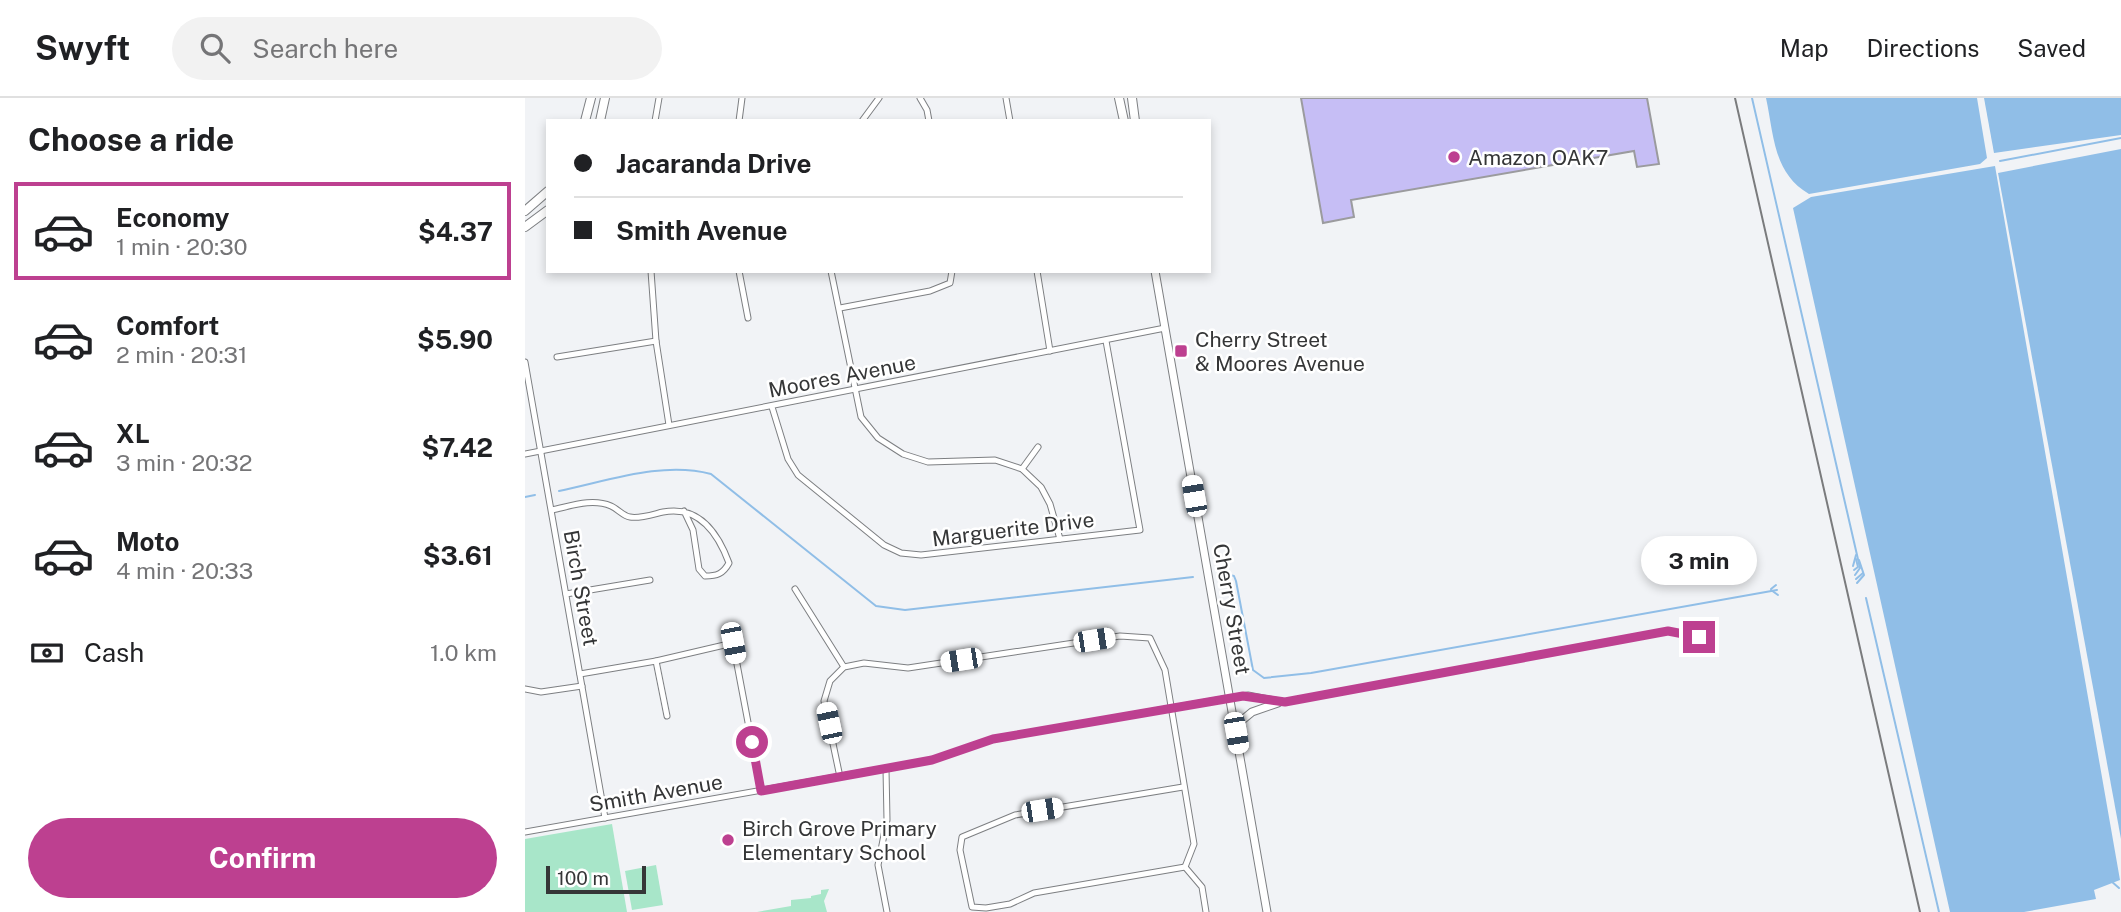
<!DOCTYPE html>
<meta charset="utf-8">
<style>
body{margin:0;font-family:"Public Sans",sans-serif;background:#f2f2f2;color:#202124;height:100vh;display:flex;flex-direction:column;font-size:26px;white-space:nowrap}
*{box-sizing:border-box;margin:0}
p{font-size:23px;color:#757577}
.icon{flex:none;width:38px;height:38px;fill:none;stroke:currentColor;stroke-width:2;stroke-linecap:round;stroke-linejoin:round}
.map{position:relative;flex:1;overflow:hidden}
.drawer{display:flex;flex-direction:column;background:#fff;width:525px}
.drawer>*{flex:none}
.top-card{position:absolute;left:21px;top:21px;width:665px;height:154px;border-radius:0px;box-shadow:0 4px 10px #0003;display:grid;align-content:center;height:154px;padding:0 28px;background:#fff}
.scale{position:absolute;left:21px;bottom:18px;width:100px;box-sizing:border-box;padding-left:7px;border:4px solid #353637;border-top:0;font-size:19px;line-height:24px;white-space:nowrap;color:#353637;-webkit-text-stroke:5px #fff;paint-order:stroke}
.end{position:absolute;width:32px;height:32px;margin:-16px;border:9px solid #bd4090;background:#fff;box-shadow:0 0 0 4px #fff}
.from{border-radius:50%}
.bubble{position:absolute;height:49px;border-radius:24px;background:#fff;box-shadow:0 4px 10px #0003;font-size:23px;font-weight:700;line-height:49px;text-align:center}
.car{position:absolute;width:21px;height:42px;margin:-21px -10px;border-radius:9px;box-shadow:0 0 5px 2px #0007;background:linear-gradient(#fff 24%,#345 0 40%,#fff 0 76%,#345 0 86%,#fff 0)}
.top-card b{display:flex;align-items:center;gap:24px;height:66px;font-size:26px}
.top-card b+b{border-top:2px solid #e0e0e0}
.top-card i{width:18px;height:18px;background:#202124}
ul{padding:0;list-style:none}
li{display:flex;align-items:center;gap:21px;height:98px;margin:0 14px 10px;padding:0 14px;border:4px solid transparent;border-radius:0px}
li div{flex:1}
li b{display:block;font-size:26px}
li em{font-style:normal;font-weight:700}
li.on{border-color:#bd4090}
li>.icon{width:63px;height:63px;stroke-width:1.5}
h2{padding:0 28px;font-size:32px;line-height:84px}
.pay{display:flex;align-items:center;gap:18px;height:77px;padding:0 28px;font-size:26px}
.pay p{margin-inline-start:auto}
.action{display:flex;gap:14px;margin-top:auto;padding:14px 28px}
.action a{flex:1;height:80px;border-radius:42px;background:#bd4090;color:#fff;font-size:28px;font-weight:700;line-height:80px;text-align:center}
header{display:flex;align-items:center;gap:42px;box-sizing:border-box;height:98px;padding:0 35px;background:#fff;border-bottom:2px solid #e0e0e0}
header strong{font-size:33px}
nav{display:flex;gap:38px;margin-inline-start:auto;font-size:24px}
.search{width:490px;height:63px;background:#f2f2f2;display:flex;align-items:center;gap:18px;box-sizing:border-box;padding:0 24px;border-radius:38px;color:#757577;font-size:26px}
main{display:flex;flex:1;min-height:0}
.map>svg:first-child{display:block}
.green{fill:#a8e6c9}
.water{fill:#90bee7}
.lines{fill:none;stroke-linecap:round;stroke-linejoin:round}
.stream{stroke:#90bee7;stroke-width:2}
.building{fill:#c6bef5;stroke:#9b9b9e;stroke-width:2}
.minor-casing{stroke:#7d7f82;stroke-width:7}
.tertiary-casing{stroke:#7d7f82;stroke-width:9}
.secondary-casing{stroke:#7d7f82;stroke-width:10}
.minor{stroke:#fff;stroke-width:5}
.tertiary{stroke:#fff;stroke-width:7}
.secondary{stroke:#fff;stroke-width:8}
.rail{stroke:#7a7b7d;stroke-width:2}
.route{stroke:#bd4090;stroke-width:9}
.poi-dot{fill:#bd4090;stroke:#fff;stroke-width:2.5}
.labels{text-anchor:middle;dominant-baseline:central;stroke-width:5;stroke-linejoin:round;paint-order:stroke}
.poi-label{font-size:21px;fill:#353637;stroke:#fff;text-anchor:start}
.street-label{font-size:21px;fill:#353637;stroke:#fff}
</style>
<header>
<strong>Swyft</strong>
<div class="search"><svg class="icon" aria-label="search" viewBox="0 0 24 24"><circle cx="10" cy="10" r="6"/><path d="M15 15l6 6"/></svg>Search here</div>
<nav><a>Map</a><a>Directions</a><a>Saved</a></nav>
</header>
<main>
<section class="drawer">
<h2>Choose a ride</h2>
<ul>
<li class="on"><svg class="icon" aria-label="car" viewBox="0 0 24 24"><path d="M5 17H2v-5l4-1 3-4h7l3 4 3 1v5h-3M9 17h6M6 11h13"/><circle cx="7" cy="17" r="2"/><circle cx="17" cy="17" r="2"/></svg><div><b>Economy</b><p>1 min · 20:30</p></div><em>$4.37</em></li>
<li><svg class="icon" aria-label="car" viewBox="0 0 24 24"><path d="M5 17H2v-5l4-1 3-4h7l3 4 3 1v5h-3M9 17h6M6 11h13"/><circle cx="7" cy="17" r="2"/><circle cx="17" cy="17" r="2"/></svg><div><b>Comfort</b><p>2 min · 20:31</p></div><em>$5.90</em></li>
<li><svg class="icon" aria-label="car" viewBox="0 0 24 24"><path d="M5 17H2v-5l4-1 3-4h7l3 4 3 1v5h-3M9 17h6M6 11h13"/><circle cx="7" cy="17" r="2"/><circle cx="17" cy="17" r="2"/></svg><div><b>XL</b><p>3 min · 20:32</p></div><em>$7.42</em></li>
<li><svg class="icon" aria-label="car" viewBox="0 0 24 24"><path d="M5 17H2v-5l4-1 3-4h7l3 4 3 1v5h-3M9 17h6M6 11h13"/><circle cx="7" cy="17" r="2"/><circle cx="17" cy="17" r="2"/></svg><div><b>Moto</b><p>4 min · 20:33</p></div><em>$3.61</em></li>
</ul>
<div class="pay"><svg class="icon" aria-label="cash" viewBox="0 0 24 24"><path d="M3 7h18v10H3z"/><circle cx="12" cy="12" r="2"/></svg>Cash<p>1.0 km</p></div>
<div class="action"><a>Confirm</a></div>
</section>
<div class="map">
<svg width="1596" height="814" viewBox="0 0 1596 814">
<rect width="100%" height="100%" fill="#f1f3f6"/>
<g class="green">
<polygon points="87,726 102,814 0,814 0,741"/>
<polygon points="131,767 138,807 107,812 100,773"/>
<polygon points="304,791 299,803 302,814 232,814 266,808 266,802 286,800 286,798 296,796 296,792"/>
</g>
<g class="water">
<path d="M1241,0H1452L1462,60L1455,66L1284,96C1248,75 1249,37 1241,0Z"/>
<polygon points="1459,0 1596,0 1596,37 1469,55"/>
<polygon points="1596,51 1596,741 1473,75"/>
<polygon points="1470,68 1595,782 1569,792 1571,801 1499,814 1425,814 1268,110 1286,99"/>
</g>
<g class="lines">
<g class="stream">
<polyline points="1227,0 1335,470 1330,477"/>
<polyline points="1475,63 1596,40"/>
<path d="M34,393C83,383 137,363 186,376L351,508L380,512L668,479"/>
<polyline points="0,399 10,397"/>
<polyline points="1328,468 1331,457"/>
<polyline points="1329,472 1333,469 1331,461"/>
<polyline points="697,475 709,478 711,483 728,572 739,580 786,575 1252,492"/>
<polyline points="1331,481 1338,475"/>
<polyline points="1332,485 1339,477 1334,462"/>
<polyline points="1246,491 1251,487"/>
<polyline points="1246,492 1253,497"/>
<polyline points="1341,500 1414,814"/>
<polyline points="1586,783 1594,790"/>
</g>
</g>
<polygon class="building" points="776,0 1122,0 1134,66 1112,69 1109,53 826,102 829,119 798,125"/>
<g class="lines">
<g class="minor-casing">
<g id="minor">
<polyline points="395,0 402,12 404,23"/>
<polyline points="481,0 485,23"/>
<polyline points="130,23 134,0"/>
<polyline points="214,23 217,0"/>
<polyline points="337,23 354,0"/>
<polyline points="126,173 131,243 144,327"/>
<polyline points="214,173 223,220"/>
<polyline points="306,173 336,319 353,340 378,356 403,364 470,362 497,371 516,389 525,406 535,441"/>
<polyline points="512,173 525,253"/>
<polyline points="315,210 405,193 425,185 427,173"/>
<polyline points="32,259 131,243"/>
<polyline points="0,264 80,720"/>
<polyline points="247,309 263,361 273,377 359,447 376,455 396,457 615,432 581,243"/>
<polyline points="0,356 640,230"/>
<polyline points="497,371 513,349"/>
<path d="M27,412C46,408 67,400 86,408C93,411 98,418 105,419C114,421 129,416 138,414C174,407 193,435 204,465C198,476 192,478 180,478L174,471L168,432L159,413"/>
<polyline points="270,491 319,569"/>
<polyline points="41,496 125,482"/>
<polyline points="131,563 142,618"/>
<polyline points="55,576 131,563 208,545 236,693"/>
<polyline points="0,591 16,594 57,588"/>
<polyline points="361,671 362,722 353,767 362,814"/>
<polyline points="315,679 299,603 305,583 319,569 339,565 383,570 595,538 625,540 640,572 669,746 660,769 677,789 681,814"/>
<polyline points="658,689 490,717 437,739 435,752 447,809 461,810 485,806 509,795 660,769"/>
<polyline points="0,734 407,662 468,641 704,600 723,597 760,604 1143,533 1174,539"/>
</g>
</g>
<g class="tertiary-casing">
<g id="tertiary">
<polyline points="630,173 742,814"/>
<polyline points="710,628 727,614 753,605"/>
</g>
</g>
<g class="secondary-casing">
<g id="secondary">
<polyline points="594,0 599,23"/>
<polyline points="607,0 610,23"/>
<polyline points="60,23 66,0"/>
<polyline points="75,23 80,0"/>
<polyline points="0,113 23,93"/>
<polyline points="0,129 23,112"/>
</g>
</g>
<use href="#minor" class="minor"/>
<use href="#tertiary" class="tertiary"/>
<use href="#secondary" class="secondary"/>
<polyline class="rail" points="1210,0 1395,814"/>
</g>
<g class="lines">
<polyline class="route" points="227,644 236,693 407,662 468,641 718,598 760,604 1143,533 1174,539"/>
</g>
<g class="poi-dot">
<circle cx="929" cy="59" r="7"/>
<rect x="649" y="246" width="14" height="14" rx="3.5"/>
<circle cx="203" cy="742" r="7"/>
</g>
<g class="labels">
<g class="poi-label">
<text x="943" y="59">Amazon OAK7</text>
<text x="670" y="241">Cherry Street<tspan x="670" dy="24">&amp; Moores Avenue</tspan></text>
<text x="217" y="730">Birch Grove Primary<tspan x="217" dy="24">Elementary School</tspan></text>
</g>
<g class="street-label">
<text transform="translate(317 278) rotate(-11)">Moores Avenue</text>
<text transform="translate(488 431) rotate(-7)">Marguerite Drive</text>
<text transform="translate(56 490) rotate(80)">Birch Street</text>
<text transform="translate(707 511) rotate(80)">Cherry Street</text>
<text transform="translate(131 695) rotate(-10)">Smith Avenue</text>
</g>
</g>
</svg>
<div class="scale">100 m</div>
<i class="end from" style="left:227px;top:644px"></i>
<i class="end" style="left:1174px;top:539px"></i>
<div class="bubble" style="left:1116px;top:438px;width:116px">3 min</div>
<i class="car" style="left:669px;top:398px;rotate:350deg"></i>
<i class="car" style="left:569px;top:542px;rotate:81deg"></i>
<i class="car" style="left:208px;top:545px;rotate:169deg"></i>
<i class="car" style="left:436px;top:562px;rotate:261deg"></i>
<i class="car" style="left:304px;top:625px;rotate:348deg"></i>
<i class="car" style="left:711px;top:635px;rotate:170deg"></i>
<i class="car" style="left:517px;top:712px;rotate:81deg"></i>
<div class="top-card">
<b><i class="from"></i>Jacaranda Drive</b>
<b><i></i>Smith Avenue</b>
</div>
</div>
</main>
